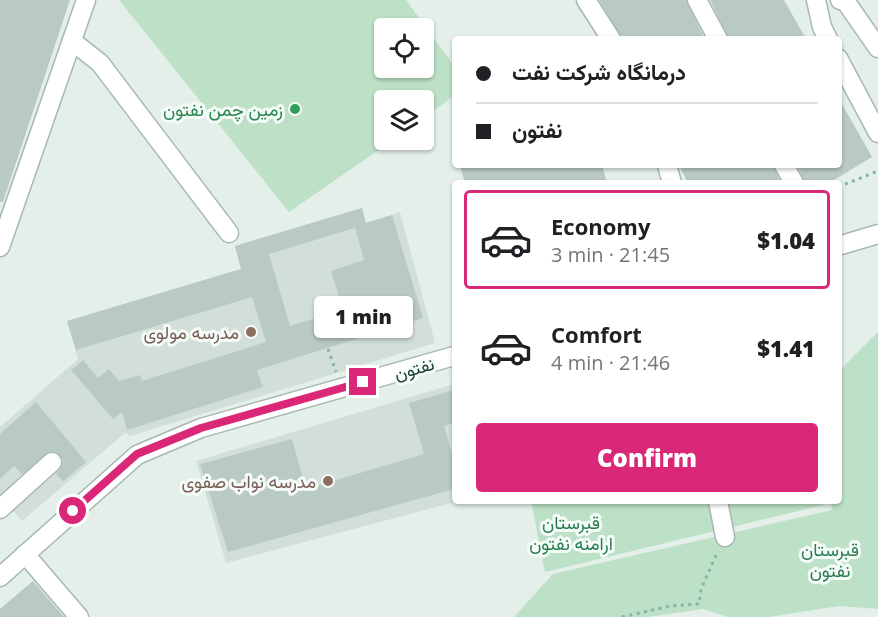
<!DOCTYPE html>
<meta charset="utf-8">
<style>
body{margin:0;font-family:"Open Sans",Vazirmatn,sans-serif;background:#f6f6f6;color:#202124;height:100vh;display:flex;flex-direction:column;font-size:22px;white-space:nowrap}
*{box-sizing:border-box;margin:0}
p{font-size:20px;color:#757577}
.icon{flex:none;width:33px;height:33px;fill:none;stroke:currentColor;stroke-width:2;stroke-linecap:round;stroke-linejoin:round}
.map{position:relative;flex:1;overflow:hidden}
.sheet{position:absolute;left:452px;top:180px;width:390px;height:324px;display:flex;flex-direction:column;background:#fff;border-radius:6px;box-shadow:0 2px 4px #0004}
.sheet>*{flex:none}
.banner{position:absolute;left:452px;top:36px;width:390px;height:132px;border-radius:6px;box-shadow:0 2px 4px #0004;display:grid;align-content:center;height:132px;padding:0 24px;background:#fff}
.buttons{position:absolute;left:374px;top:18px;display:grid;gap:12px}
.buttons a{display:grid;place-items:center;width:60px;height:60px;border-radius:6px;background:#fff;box-shadow:0 2px 4px #0004;font-size:30px}
.end{position:absolute;width:27px;height:27px;margin:-14px;border:8px solid #db2777;background:#fff;box-shadow:0 0 0 3px #fff}
.from{border-radius:50%}
.bubble{position:absolute;height:42px;border-radius:6px;background:#fff;box-shadow:0 2px 4px #0004;font-size:20px;font-weight:800;line-height:42px;text-align:center}
.banner b{display:flex;align-items:center;gap:21px;height:57px;font-size:22px}
.banner b+b{border-top:2px solid #e0e0e0}
.banner i{width:15px;height:15px;background:#202124}
ul{padding:10px 0 0;list-style:none}
li{display:flex;align-items:center;gap:18px;height:99px;margin:0 12px 9px;padding:0 12px;border:3px solid transparent;border-radius:6px}
li div{flex:1}
li b{display:block;font-size:22px}
li em{font-style:normal;font-weight:800}
li.on{border-color:#db2777}
li>.icon{width:54px;height:54px;stroke-width:1.5}
.button{display:flex;gap:12px;margin-top:auto;padding:12px 24px}
.button a{flex:1;height:69px;border-radius:6px;background:#db2777;color:#fff;font-size:24px;font-weight:800;line-height:69px;text-align:center}
.map>svg:first-child{display:block}
.built{fill:#d2dfd9}
.green{fill:#bce1c7;fill-rule:evenodd}
.building{fill:#b9cac3;fill-rule:evenodd}
.lines{fill:none;stroke-linecap:round;stroke-linejoin:round}
.minor-casing{stroke:#a6b8b2;stroke-width:21}
.path{stroke:#82b5a7;stroke-width:3;stroke-dasharray:3 4.5;stroke-linecap:butt}
.minor{stroke:#fff;stroke-width:18}
.route{stroke:#db2777;stroke-width:8}
.leisure-dot{fill:#2e9e5b;stroke:#f5fbf8;stroke-width:2}
.education-dot{fill:#8d6e63;stroke:#f5fbf8;stroke-width:2}
.labels{text-anchor:middle;dominant-baseline:central;stroke-width:6;stroke-linejoin:round;paint-order:stroke}
.leisure-label{font-size:18px;fill:#27864d;stroke:#f5fbf8;text-anchor:end}
.education-label{font-size:18px;fill:#785e54;stroke:#f5fbf8;text-anchor:end}
.street-label{font-size:18px;fill:#21423b;stroke:#f5fbf8}
.park-label{font-size:18px;fill:#287d4c;stroke:#f5fbf8}
</style>
<div class="map">
<svg width="878" height="617" viewBox="0 0 878 617">
<rect width="100%" height="100%" fill="#e4efea"/>
<g class="built">
<polygon points="362,208 366,223 400,212 435,343 130,436 125,433 22,521 0,496 0,427 78,359 67,321 241,269 235,246"/>
<polygon points="454,384 454,501 459,501 226,563 196,461"/>
</g>
<g class="green">
<path d="M119,0H406L454,66V96L423,118V100H384V140H393L289,212ZM384,28H423V68H384Z"/>
<polygon points="878,332 878,609 839,606 769,617 728,617 703,609 648,617 514,617 553,574 832,510 831,501 838,501 839,371"/>
<polygon points="531,501 823,501 823,505 545,572"/>
</g>
<g class="building">
<polygon points="0,0 70,0 3,202 0,202"/>
<polygon points="599,0 686,0 705,39 622,39"/>
<polygon points="710,0 784,0 806,39 729,39"/>
<polygon points="838,97 872,157 829,183 805,183 797,165 838,165"/>
<polygon points="460,165 602,165 607,183 465,183"/>
<polygon points="679,165 773,165 781,183 688,183"/>
<path d="M362,208L366,223L392,215L423,318L257,370L263,387L127,430L122,412L113,419L71,370L83,360L98,378L109,369L119,381L140,375L142,381L266,342L252,297L76,350L67,321L241,269L235,246ZM355,228L364,260L331,271L343,310L290,326L269,254Z"/>
<polygon points="454,390 454,423 444,426 454,461 454,489 228,552 200,464 292,439 306,489 424,454 409,403"/>
<polygon points="36,402 86,462 63,481 56,474 62,466 63,459 56,452 50,451 22,474 14,466 0,479 0,434"/>
<polygon points="33,581 64,617 0,617 0,609"/>
</g>
<g class="lines">
<g class="minor-casing">
<g id="minor">
<polyline points="586,0 611,39"/>
<polyline points="697,0 718,39"/>
<polyline points="816,0 822,27 828,39"/>
<polyline points="840,0 846,2 878,48"/>
<polyline points="72,41 100,63 229,233"/>
<polyline points="838,58 878,133"/>
<polyline points="667,165 672,183"/>
<polyline points="784,165 794,183"/>
<polyline points="838,246 878,234"/>
<polyline points="0,247 86,0"/>
<polyline points="718,501 725,537"/>
<polyline points="0,509 52,462"/>
<polyline points="25,554 79,617"/>
<polyline points="0,577 137,455 201,428 454,356"/>
</g>
</g>
<g class="path">
<polyline points="838,187 878,171"/>
<polyline points="328,349 336,372"/>
<polyline points="622,617 670,606 699,604 701,589 717,553"/>
</g>
<use href="#minor" class="minor"/>
</g>
<g class="lines">
<polyline class="route" points="73,511 137,454 201,428 363,382"/>
</g>
<circle class="leisure-dot" cx="295" cy="109" r="6"/>
<g class="education-dot">
<circle cx="251" cy="332" r="6"/>
<circle cx="328" cy="481" r="6"/>
</g>
<g class="labels">
<g class="leisure-label">
<text x="283" y="109">زمین چمن نفتون</text>
</g>
<g class="education-label">
<text x="239" y="332">مدرسه مولوی</text>
<text x="316" y="481">مدرسه نواب صفوی</text>
</g>
<g class="street-label">
<text transform="translate(414 368) rotate(-16)">نفتون</text>
</g>
<g class="park-label">
<text x="571" y="522">قبرستان<tspan x="571" dy="21">ارامنه نفتون</tspan></text>
<text x="830" y="549">قبرستان<tspan x="830" dy="21">نفتون</tspan></text>
</g>
</g>
</svg>
<div class="buttons">
<a><svg class="icon" aria-label="locate" viewBox="0 0 24 24"><circle cx="12" cy="12" r="6"/><path d="M12 2v4M12 18v4M2 12h4M18 12h4"/></svg></a>
<a><svg class="icon" aria-label="layers" viewBox="0 0 24 24"><path d="M12 4l9 5-9 5-9-5zM3 14l9 5 9-5"/></svg></a>
</div>
<i class="end from" style="left:73px;top:511px"></i>
<i class="end" style="left:363px;top:382px"></i>
<div class="bubble" style="left:314px;top:296px;width:99px">1 min</div>
<div class="banner">
<b><i class="from"></i>درمانگاه شرکت نفت</b>
<b><i></i>نفتون</b>
</div>
<section class="sheet">
<ul>
<li class="on"><svg class="icon" aria-label="car" viewBox="0 0 24 24"><path d="M5 17H2v-5l4-1 3-4h7l3 4 3 1v5h-3M9 17h6M6 11h13"/><circle cx="7" cy="17" r="2"/><circle cx="17" cy="17" r="2"/></svg><div><b>Economy</b><p>3 min · 21:45</p></div><em>$1.04</em></li>
<li><svg class="icon" aria-label="car" viewBox="0 0 24 24"><path d="M5 17H2v-5l4-1 3-4h7l3 4 3 1v5h-3M9 17h6M6 11h13"/><circle cx="7" cy="17" r="2"/><circle cx="17" cy="17" r="2"/></svg><div><b>Comfort</b><p>4 min · 21:46</p></div><em>$1.41</em></li>
</ul>
<div class="button"><a>Confirm</a></div>
</section>
</div>
